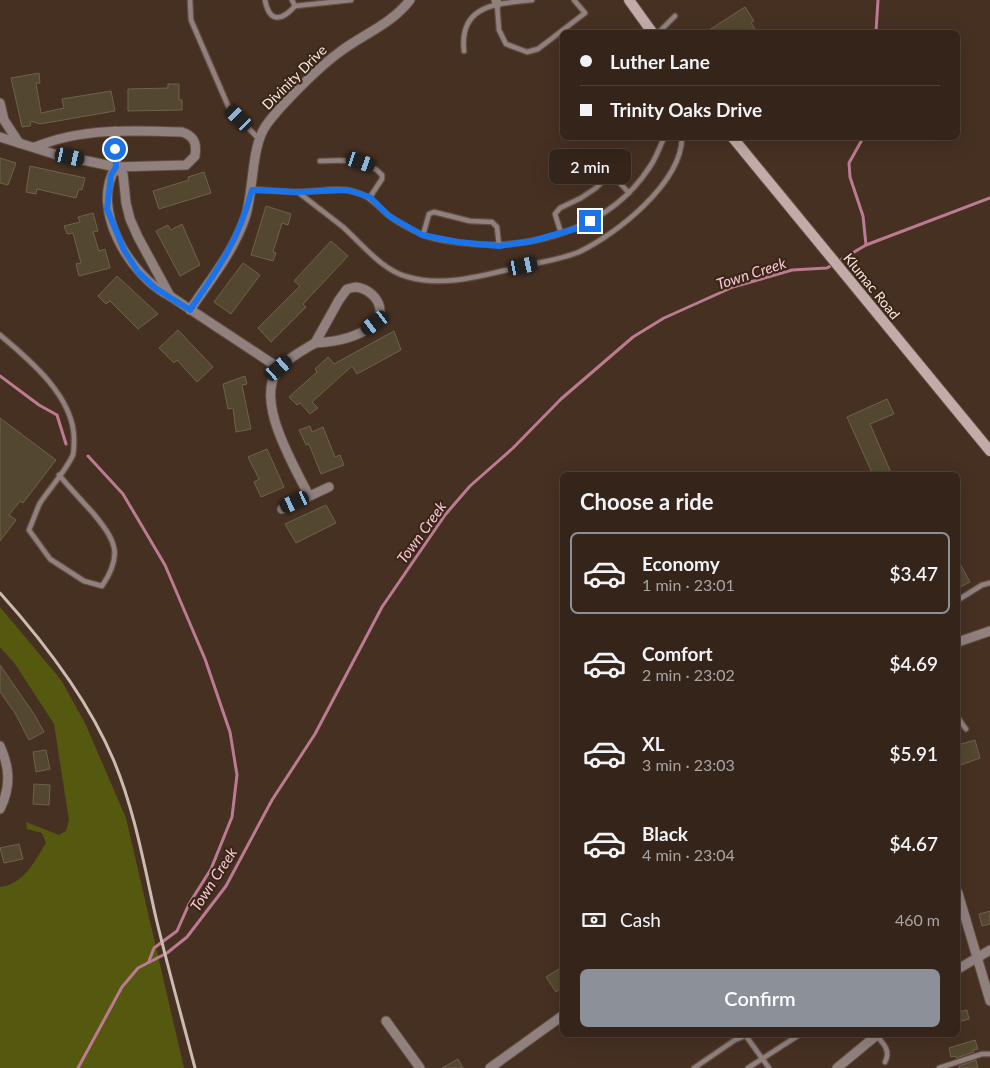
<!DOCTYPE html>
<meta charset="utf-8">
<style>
body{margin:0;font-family:Lato,sans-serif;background:#3c2c23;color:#f1f3f6;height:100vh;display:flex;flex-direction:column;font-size:19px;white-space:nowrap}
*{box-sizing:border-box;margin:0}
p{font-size:16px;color:#a9a4a2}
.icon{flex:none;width:28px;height:28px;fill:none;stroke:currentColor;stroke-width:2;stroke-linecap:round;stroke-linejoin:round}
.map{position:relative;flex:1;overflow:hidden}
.drawer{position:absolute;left:560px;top:472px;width:400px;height:565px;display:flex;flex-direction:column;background:#34241a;border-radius:8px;box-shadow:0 5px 20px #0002,0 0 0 1px #4e4139}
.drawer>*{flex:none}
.banner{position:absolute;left:560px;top:30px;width:400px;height:110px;border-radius:8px;box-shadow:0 5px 20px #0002,0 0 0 1px #4e4139;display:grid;align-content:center;height:110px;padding:0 20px;background:#34241a}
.end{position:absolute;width:22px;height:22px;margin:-11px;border:6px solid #1a73e8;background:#fff;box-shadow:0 0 0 2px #fff}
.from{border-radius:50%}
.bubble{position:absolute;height:35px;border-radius:8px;background:#34241a;box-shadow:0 5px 20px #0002,0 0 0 1px #4e4139;font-size:16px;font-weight:600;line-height:35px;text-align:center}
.car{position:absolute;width:15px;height:30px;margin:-15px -8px;border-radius:6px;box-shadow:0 0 4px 1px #0007;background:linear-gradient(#222 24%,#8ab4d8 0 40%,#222 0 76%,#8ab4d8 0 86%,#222 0)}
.banner b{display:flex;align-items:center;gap:18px;height:48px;font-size:19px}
.banner b+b{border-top:1px solid #4e4139}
.banner i{width:12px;height:12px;background:#f1f3f6}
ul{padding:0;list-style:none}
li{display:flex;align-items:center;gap:15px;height:82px;margin:0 10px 8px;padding:0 10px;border:2px solid transparent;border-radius:8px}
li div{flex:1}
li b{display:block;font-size:19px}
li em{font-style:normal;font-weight:600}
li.active{border-color:#8c9099}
li>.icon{width:45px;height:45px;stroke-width:1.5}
h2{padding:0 20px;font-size:22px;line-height:60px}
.pay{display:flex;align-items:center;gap:12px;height:55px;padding:0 20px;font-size:19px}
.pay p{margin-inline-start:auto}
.action{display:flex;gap:10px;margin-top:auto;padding:10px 20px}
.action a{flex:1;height:58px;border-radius:8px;background:#8c9099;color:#fff;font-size:20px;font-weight:600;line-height:58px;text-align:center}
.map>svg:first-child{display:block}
.green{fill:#555910}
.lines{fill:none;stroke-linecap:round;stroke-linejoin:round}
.stream{stroke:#bc7b92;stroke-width:3}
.building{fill:#53472f;stroke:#6f624a}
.lane-casing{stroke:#624d40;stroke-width:7}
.street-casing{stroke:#624d40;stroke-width:11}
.secondary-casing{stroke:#624d40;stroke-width:12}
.lane{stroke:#90817f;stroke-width:4.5}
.street{stroke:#90817f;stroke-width:9}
.secondary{stroke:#c2aba9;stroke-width:10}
.rail{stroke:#ccbbb1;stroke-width:3}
.route{stroke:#1a73e8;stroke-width:6}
.labels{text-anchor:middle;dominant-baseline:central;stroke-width:4.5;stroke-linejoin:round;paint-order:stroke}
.street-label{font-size:14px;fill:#f7e8df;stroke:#3b2618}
.water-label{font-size:15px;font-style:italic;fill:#f9c7d9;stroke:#3b2618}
</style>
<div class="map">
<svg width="990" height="1068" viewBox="0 0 990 1068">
<rect width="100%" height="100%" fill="#463022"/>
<path class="green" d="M0,607L61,680L85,723L126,818L184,1068H0V887C24,884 34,862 46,843L42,833L27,829L26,822L59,835L66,831L69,820L54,724L15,664L0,647Z"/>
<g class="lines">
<g class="stream">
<polyline points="876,32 878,0"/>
<polyline points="863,138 849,163 850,177 863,216 866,245"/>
<polyline points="0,376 39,405 57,415 66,444"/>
<polyline points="88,456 123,494 165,565 205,659 230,732 237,775 232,817 211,869 189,904 177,931 154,948 149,961"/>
<polyline points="78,1068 122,987 138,968 167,953 187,937 226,886 272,800 315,734 382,607 445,515 470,486 513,448 561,399 633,337 664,318 733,287 792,270 827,268 866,245 990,198"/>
</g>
</g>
<g class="building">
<polygon points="745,7 754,21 751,23 755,29 751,32 706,32"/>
<polygon points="39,73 40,83 36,83 41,113 64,108 62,99 111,91 115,111 40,124 31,121 30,126 22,127 11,78"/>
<polygon points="168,84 179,84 179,100 182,100 182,110 128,111 128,89 168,88"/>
<polygon points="0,158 16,163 8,185 0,183"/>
<polygon points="30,166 85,178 82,190 79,189 76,198 37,189 36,194 26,192"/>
<polygon points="204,172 211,193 159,209 153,191 189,180 188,177"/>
<polygon points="266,206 291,214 288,225 282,223 273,252 276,253 273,261 251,255"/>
<polygon points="93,213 98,231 93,232 99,251 105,249 110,268 79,276 76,264 81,263 73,233 67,234 64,226 80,222 78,217"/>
<polygon points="182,224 200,265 180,276 156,231 168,225 171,230"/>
<polygon points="331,241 348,256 303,304 306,307 271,342 258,328 300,286 294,281"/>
<polygon points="243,263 260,275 231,314 214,302"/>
<polygon points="117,276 158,314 138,329 110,301 106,304 98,296"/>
<polygon points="178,330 213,367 197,382 177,360 174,363 159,348"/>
<polygon points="394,331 401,350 357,374 352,366 312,402 318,408 310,414 300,403 297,405 289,397 317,372 315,369 328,357 334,364"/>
<polygon points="245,376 247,384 242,385 251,429 236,432 233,408 228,409 223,384"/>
<polygon points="887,399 894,414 870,424 892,475 873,475 847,417"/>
<polygon points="0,418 56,460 23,503 20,501 9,515 16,520 0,541"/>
<polygon points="310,426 312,432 323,427 335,457 340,455 344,465 321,474 309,444 306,445 299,430"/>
<polygon points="267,449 284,487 261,497 254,482 259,479 248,457"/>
<polygon points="326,505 336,523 296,543 285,524"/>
<polygon points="958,560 970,582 958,588"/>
<polygon points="0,665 34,714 44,732 29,740 15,713 0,692"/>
<polygon points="975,740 980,758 958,766 958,745"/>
<polygon points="46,750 50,769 36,772 33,752"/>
<polygon points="34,784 50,785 49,805 33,804"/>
<polygon points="19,844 23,859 4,863 0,848"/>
<polygon points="990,911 990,924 982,926 979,914"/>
<polygon points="562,967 562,987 556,992 546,977"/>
<polygon points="967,1010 969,1019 958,1022 958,1012"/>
<polygon points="975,1040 978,1049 973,1050 974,1052 956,1058 956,1056 951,1057 949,1048"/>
<polygon points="458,1059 463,1068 442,1068"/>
<polygon points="976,1060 978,1068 959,1068 959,1066"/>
</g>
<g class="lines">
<g class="lane-casing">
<g id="lane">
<polyline points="190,0 191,20 229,108 258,138"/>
<path d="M265,0C269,22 281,22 295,6"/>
<polyline points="292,0 295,6 351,0"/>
<polyline points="497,4 499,30 506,44 527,52 538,49 585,13 574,0"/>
<polyline points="659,32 675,16"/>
<path d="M464,51C459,4 497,4 532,0"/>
<path d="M320,161C341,160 368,158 382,175V179L370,197"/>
<path d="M252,189C267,190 283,192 298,192C314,192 331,188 347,190C369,194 373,202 388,215C397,222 410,229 421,234C436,241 457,242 473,244C539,249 611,226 649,168C656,159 659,148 664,138"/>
<path d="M298,192C313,204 328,215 343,227C363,245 382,270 408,277C446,288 487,274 524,266C542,262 562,259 579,252C617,234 681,183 682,138"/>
<polyline points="561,233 555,214 560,208 581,198 596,188 608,176 618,181 629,193"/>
<polyline points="423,235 429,214 434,212 470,221 492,222 497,227 499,246"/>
<path d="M0,335C30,360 74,397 74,439C74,444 74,450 73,455C65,472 50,488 40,503L39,505L29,530L50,559L84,581L102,586C124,554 115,540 93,513C81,500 70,488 59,475"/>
<polyline points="958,600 982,585 990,583"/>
<polyline points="958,718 966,729"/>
<path d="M876,1035C884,1044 891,1051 885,1062"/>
<polyline points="746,1036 769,1068"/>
<polyline points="694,1068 735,1040 747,1035"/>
<polyline points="748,1068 799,1035"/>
<polyline points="939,1068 982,1054 990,1054"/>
</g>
</g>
<g class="street-casing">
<g id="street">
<polyline points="496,0 497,4"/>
<polyline points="0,103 4,120 19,143"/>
<polyline points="0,137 54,154 116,167 115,131"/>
<path d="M35,147C81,128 133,130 182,132C194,136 197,143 195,156L186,165L116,167"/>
<path d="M116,167C89,209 131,277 170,296L279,368"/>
<polyline points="116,167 123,174 126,203 130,219 138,237 170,296"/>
<path d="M355,287C373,288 390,310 373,325C357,338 335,342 315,343L339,300L347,289Z"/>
<path d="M190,310C210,280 235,250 246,215C254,188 251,145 267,124C281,105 318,68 337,54C361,35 391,25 410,0"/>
<path d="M309,496C294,465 252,398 280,367C290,357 303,350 315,343"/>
<polyline points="282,509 329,487"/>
<polyline points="958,642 990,631"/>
<path d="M0,746C10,768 11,787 0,809"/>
<polyline points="958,893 990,1001"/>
<polyline points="958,969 990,950"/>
<polyline points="386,1021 420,1068"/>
<polyline points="490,1068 562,1016"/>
<polyline points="837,1068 877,1035"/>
</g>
</g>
<g class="secondary-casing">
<g id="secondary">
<polyline points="629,0 652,32"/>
<polyline points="733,138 990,451"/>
</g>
</g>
<use href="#lane" class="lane"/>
<use href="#street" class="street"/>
<use href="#secondary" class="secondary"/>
<path class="rail" d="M0,593C45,643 88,699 114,761C135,812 144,865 156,918C168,968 182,1018 195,1068"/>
</g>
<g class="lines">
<path class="route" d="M115,149L116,167L111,175L107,209L124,250L138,272L155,288L190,310C219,268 239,239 252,190L298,192L347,190L370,197L389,216L422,235L458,242L499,246L532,241L578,228L590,221"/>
</g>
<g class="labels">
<g class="street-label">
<text transform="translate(294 77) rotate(-45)">Divinity Drive</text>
<text transform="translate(872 286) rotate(51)">Klumac Road</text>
</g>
<g class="water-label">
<text transform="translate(751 273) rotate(-18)">Town Creek</text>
<text transform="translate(421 532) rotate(-54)">Town Creek</text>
<text transform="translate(213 879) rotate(-57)">Town Creek</text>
</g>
</g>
</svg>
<i class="end from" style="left:115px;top:149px"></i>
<i class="end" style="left:590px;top:221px"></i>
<div class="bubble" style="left:549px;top:149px;width:82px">2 min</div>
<i class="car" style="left:239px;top:118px;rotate:315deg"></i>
<i class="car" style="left:70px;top:157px;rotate:103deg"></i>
<i class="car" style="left:361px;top:162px;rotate:109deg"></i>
<i class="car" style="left:523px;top:266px;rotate:78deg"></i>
<i class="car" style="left:375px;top:323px;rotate:233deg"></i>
<i class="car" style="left:279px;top:368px;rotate:49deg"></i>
<i class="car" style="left:295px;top:502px;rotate:245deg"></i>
<div class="banner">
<b><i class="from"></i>Luther Lane</b>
<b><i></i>Trinity Oaks Drive</b>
</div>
<section class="drawer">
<h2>Choose a ride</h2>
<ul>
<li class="active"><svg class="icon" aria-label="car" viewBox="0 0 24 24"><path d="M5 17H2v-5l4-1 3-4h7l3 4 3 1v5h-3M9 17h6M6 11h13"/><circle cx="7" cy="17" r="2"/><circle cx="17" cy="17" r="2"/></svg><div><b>Economy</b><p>1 min · 23:01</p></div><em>$3.47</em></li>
<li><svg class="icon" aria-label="car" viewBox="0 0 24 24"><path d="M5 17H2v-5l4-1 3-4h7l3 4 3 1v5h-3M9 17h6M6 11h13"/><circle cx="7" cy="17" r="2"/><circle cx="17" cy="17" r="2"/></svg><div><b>Comfort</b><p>2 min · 23:02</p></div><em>$4.69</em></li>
<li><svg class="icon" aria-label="car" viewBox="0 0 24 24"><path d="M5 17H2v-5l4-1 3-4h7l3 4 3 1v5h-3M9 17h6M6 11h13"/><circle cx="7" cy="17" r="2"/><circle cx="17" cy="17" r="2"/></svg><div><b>XL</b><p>3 min · 23:03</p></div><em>$5.91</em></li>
<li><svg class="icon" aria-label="car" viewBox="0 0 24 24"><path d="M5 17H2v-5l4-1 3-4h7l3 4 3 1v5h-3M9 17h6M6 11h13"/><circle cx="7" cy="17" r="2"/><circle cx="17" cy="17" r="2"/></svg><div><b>Black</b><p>4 min · 23:04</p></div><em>$4.67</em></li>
</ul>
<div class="pay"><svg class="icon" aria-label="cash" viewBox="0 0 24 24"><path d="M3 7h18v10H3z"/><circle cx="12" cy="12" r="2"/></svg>Cash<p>460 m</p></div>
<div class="action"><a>Confirm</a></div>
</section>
</div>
